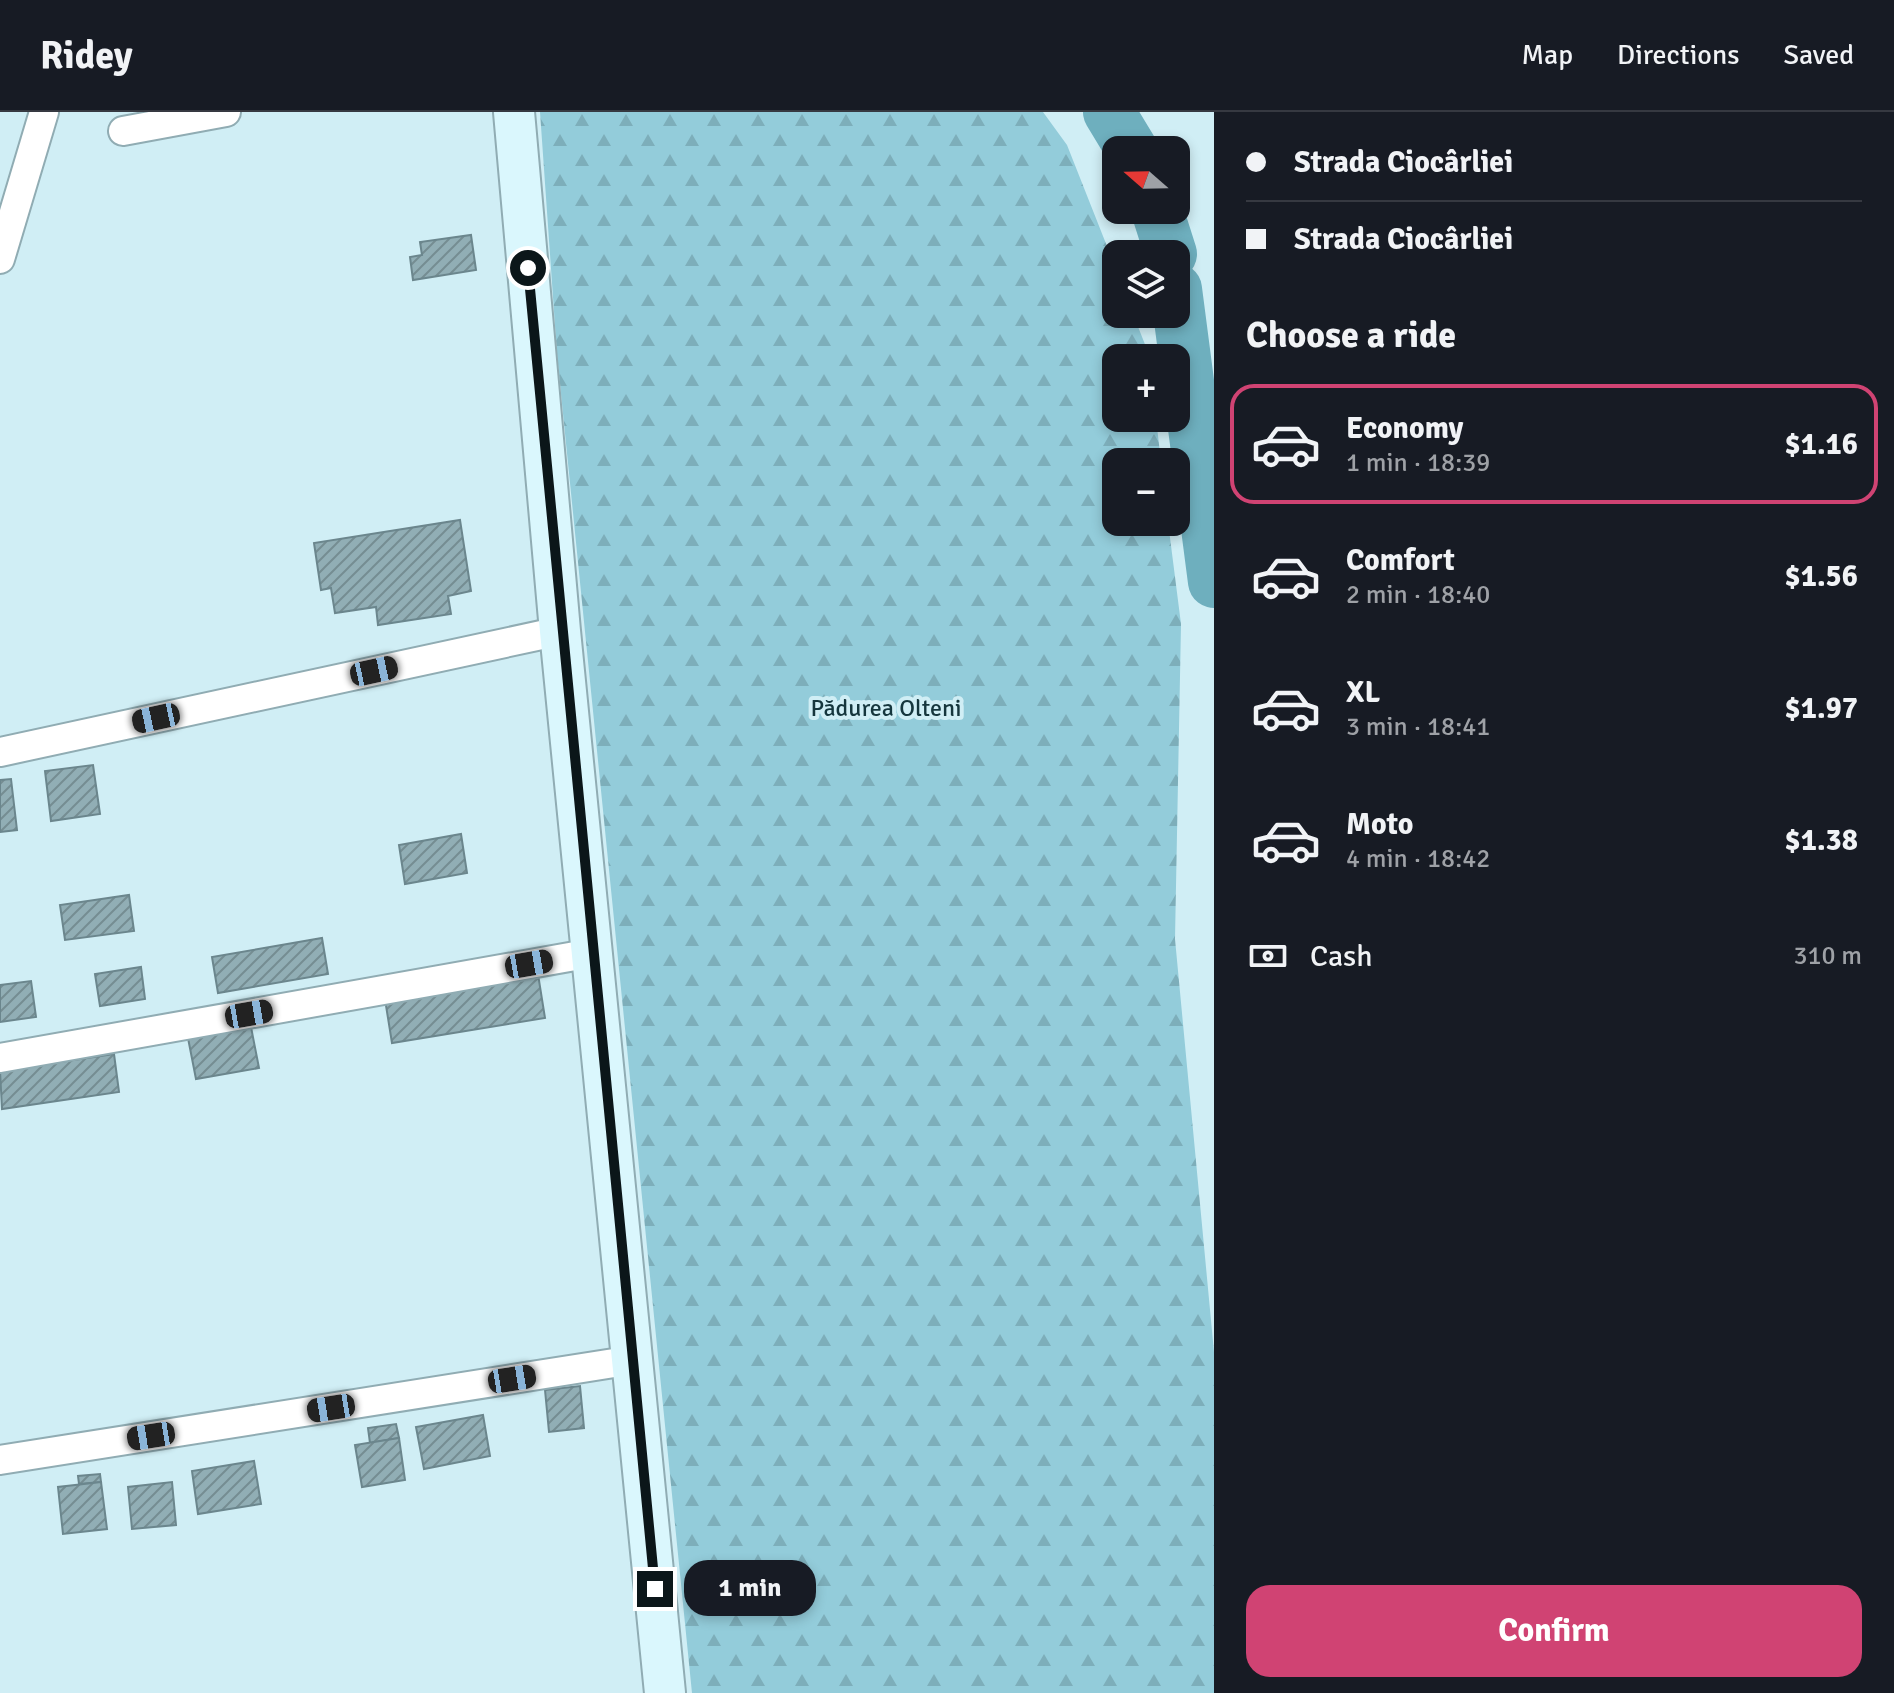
<!DOCTYPE html>
<meta charset="utf-8">
<style>
body{margin:0;font-family:Signika,sans-serif;background:#242831;color:#f1f3f6;height:100vh;display:flex;flex-direction:column;font-size:30px;white-space:nowrap}
*{box-sizing:border-box;margin:0}
p{font-size:26px;color:#9ea1a6}
.icon{flex:none;width:44px;height:44px;fill:none;stroke:currentColor;stroke-width:2;stroke-linecap:round;stroke-linejoin:round}
.map{position:relative;flex:1;overflow:hidden}
.sheet{display:flex;flex-direction:column;background:#171b24;width:680px}
.sheet>*{flex:none}
.banner{display:grid;align-content:center;height:176px;padding:0 32px;background:#171b24}
.needle{width:52px;rotate:290deg}
.buttons{position:absolute;left:1102px;top:24px;display:grid;gap:16px}
.buttons a{display:grid;place-items:center;width:88px;height:88px;border-radius:16px;background:#171b24;box-shadow:0 4px 12px #0003;font-size:40px}
.end{position:absolute;width:36px;height:36px;margin:-18px;border:10px solid #0b1619;background:#fff;box-shadow:0 0 0 4px #fff}
.from{border-radius:50%}
.bubble{position:absolute;height:56px;border-radius:24px;background:#171b24;box-shadow:0 4px 12px #0003;font-size:26px;font-weight:800;line-height:56px;text-align:center}
.car{position:absolute;width:24px;height:48px;margin:-24px -12px;border-radius:10px;box-shadow:0 0 6px 2px #0007;background:linear-gradient(#222 24%,#8ab4d8 0 40%,#222 0 76%,#8ab4d8 0 86%,#222 0)}
.banner b{display:flex;align-items:center;gap:28px;height:76px;font-size:30px}
.banner b+b{border-top:2px solid #363941}
.banner i{width:20px;height:20px;background:#f1f3f6}
ul{padding:0;list-style:none}
li{display:flex;align-items:center;gap:24px;height:120px;margin:0 16px 12px;padding:0 16px;border:4px solid transparent;border-radius:24px}
li div{flex:1}
li b{display:block;font-size:30px}
li em{font-style:normal;font-weight:800}
li.active{border-color:#d04373}
li>.icon{width:72px;height:72px;stroke-width:1.5}
h2{padding:0 32px;font-size:36px;line-height:96px}
.pay{display:flex;align-items:center;gap:20px;height:88px;padding:0 32px;font-size:30px}
.pay p{margin-inline-start:auto}
.button{display:flex;gap:16px;margin-top:auto;padding:16px 32px}
.button a{flex:1;height:92px;border-radius:24px;background:#d04373;color:#fff;font-size:32px;font-weight:800;line-height:92px;text-align:center}
header{display:flex;align-items:center;gap:48px;box-sizing:border-box;height:112px;padding:0 40px;background:#171b24;border-bottom:2px solid #363941}
header strong{font-size:38px}
nav{display:flex;gap:44px;margin-inline-start:auto;font-size:28px}
main{display:flex;flex:1;min-height:0}
.map>svg:first-child{display:block}
.forest{fill:url(#forest-firs)}
.lines{fill:none;stroke-linecap:round;stroke-linejoin:round}
.river{stroke:#6eafbe;stroke-width:52}
.building{fill:url(#building-hatch);stroke:#6b868d;stroke-width:2}
.street-casing{stroke:#90acb3;stroke-width:32}
.secondary-casing{stroke:#90acb3;stroke-width:44}
.street{stroke:#fff;stroke-width:28}
.secondary{stroke:#daf7fd;stroke-width:40}
.route{stroke:#0b1619;stroke-width:10}
.labels{text-anchor:middle;dominant-baseline:central;stroke-width:8;stroke-linejoin:round;paint-order:stroke}
.park-label{font-size:24px;fill:#15363d;stroke:#d0eef5}
</style>
<header>
<strong>Ridey</strong>
<nav><a>Map</a><a>Directions</a><a>Saved</a></nav>
</header>
<main>
<div class="map">
<svg width="1214" height="1581" viewBox="0 0 1214 1581">
<defs>
<pattern id="forest-firs" width="22" height="20" patternUnits="userSpaceOnUse" patternTransform="scale(2)"><rect width="22" height="20" fill="#93ccda"/><path d="M5 1l3.5 6h-7zM16 11l3.5 6h-7z" fill="#7daeba"/></pattern>
<pattern id="building-hatch" width="6" height="6" patternUnits="userSpaceOnUse" patternTransform="scale(2)"><rect width="6" height="6" fill="#91aeb5"/><path d="M-1 1l2-2M0 6l6-6M5 7l2-2" fill="none" stroke="#758d92"/></pattern>
</defs>
<rect width="100%" height="100%" fill="#d0eef5"/>
<polygon class="forest" points="540,0 1043,0 1067,33 1116,157 1116,202 1133,202 1148,240 1149,246 1116,246 1116,306 1156,306 1161,350 1116,350 1116,410 1168,410 1181,512 1175,827 1214,1240 1214,1581 692,1581 557,242"/>
<g class="lines">
<g class="river">
<polyline points="1109,0 1132,38"/>
<polyline points="1157,98 1171,142"/>
<polyline points="1176,177 1214,470"/>
</g>
</g>
<g class="building">
<polygon points="471,123 476,158 413,168 410,145 422,143 420,130"/>
<polygon points="460,408 471,479 448,484 451,502 378,513 376,495 335,501 331,476 321,478 314,431"/>
<polygon points="93,653 100,702 51,709 45,659"/>
<polygon points="11,667 17,718 0,720 0,668"/>
<polygon points="461,722 467,761 405,772 399,733"/>
<polygon points="129,783 134,819 65,828 60,793"/>
<polygon points="322,826 328,862 218,881 212,845"/>
<polygon points="141,855 145,887 100,894 95,862"/>
<polygon points="537,856 545,906 392,931 384,881"/>
<polygon points="31,869 36,905 0,910 0,873"/>
<polygon points="251,915 259,956 196,967 188,926"/>
<polygon points="114,942 119,980 2,997 0,959"/>
<polygon points="580,1274 584,1316 549,1320 545,1278"/>
<polygon points="483,1303 490,1344 424,1357 416,1315"/>
<polygon points="396,1312 399,1326 370,1331 368,1316"/>
<polygon points="399,1326 405,1368 362,1375 355,1333"/>
<polygon points="254,1349 261,1392 198,1402 192,1359"/>
<polygon points="100,1362 101,1370 79,1372 78,1364"/>
<polygon points="101,1370 107,1417 63,1422 58,1375"/>
<polygon points="172,1370 176,1413 132,1417 128,1375"/>
</g>
<g class="lines">
<g class="street-casing">
<g id="street">
<polyline points="123,19 226,0"/>
<polyline points="0,147 44,0"/>
<polyline points="0,640 560,519"/>
<polyline points="0,946 592,841"/>
<polyline points="0,1348 633,1248"/>
</g>
</g>
<g class="secondary-casing">
<polyline id="secondary" points="514,0 560,519 665,1581"/>
</g>
<use href="#street" class="street"/>
<use href="#secondary" class="secondary"/>
</g>
<g class="lines">
<polyline class="route" points="528,156 655,1477"/>
</g>
<g class="labels">
<g class="park-label">
<text x="886" y="596">Pădurea Olteni</text>
</g>
</g>
</svg>
<div class="buttons">
<a><svg class="needle" viewBox="-14 -14 28 28"><path d="M0-13l5 13h-10z" fill="#e53935"/><path d="M0 13l5-13h-10z" fill="#9ea1a6"/></svg></a>
<a><svg class="icon" aria-label="layers" viewBox="0 0 24 24"><path d="M12 4l9 5-9 5-9-5zM3 14l9 5 9-5"/></svg></a>
<a>+</a>
<a>−</a>
</div>
<i class="end from" style="left:528px;top:156px"></i>
<i class="end" style="left:655px;top:1477px"></i>
<div class="bubble" style="left:684px;top:1448px;width:132px">1 min</div>
<i class="car" style="left:374px;top:559px;rotate:78deg"></i>
<i class="car" style="left:156px;top:606px;rotate:258deg"></i>
<i class="car" style="left:529px;top:852px;rotate:80deg"></i>
<i class="car" style="left:249px;top:902px;rotate:80deg"></i>
<i class="car" style="left:512px;top:1267px;rotate:81deg"></i>
<i class="car" style="left:331px;top:1296px;rotate:261deg"></i>
<i class="car" style="left:151px;top:1324px;rotate:261deg"></i>
</div>
<section class="sheet">
<div class="banner">
<b><i class="from"></i>Strada Ciocârliei</b>
<b><i></i>Strada Ciocârliei</b>
</div>
<h2>Choose a ride</h2>
<ul>
<li class="active"><svg class="icon" aria-label="car" viewBox="0 0 24 24"><path d="M5 17H2v-5l4-1 3-4h7l3 4 3 1v5h-3M9 17h6M6 11h13"/><circle cx="7" cy="17" r="2"/><circle cx="17" cy="17" r="2"/></svg><div><b>Economy</b><p>1 min · 18:39</p></div><em>$1.16</em></li>
<li><svg class="icon" aria-label="car" viewBox="0 0 24 24"><path d="M5 17H2v-5l4-1 3-4h7l3 4 3 1v5h-3M9 17h6M6 11h13"/><circle cx="7" cy="17" r="2"/><circle cx="17" cy="17" r="2"/></svg><div><b>Comfort</b><p>2 min · 18:40</p></div><em>$1.56</em></li>
<li><svg class="icon" aria-label="car" viewBox="0 0 24 24"><path d="M5 17H2v-5l4-1 3-4h7l3 4 3 1v5h-3M9 17h6M6 11h13"/><circle cx="7" cy="17" r="2"/><circle cx="17" cy="17" r="2"/></svg><div><b>XL</b><p>3 min · 18:41</p></div><em>$1.97</em></li>
<li><svg class="icon" aria-label="car" viewBox="0 0 24 24"><path d="M5 17H2v-5l4-1 3-4h7l3 4 3 1v5h-3M9 17h6M6 11h13"/><circle cx="7" cy="17" r="2"/><circle cx="17" cy="17" r="2"/></svg><div><b>Moto</b><p>4 min · 18:42</p></div><em>$1.38</em></li>
</ul>
<div class="pay"><svg class="icon" aria-label="cash" viewBox="0 0 24 24"><path d="M3 7h18v10H3z"/><circle cx="12" cy="12" r="2"/></svg>Cash<p>310 m</p></div>
<div class="button"><a>Confirm</a></div>
</section>
</main>
